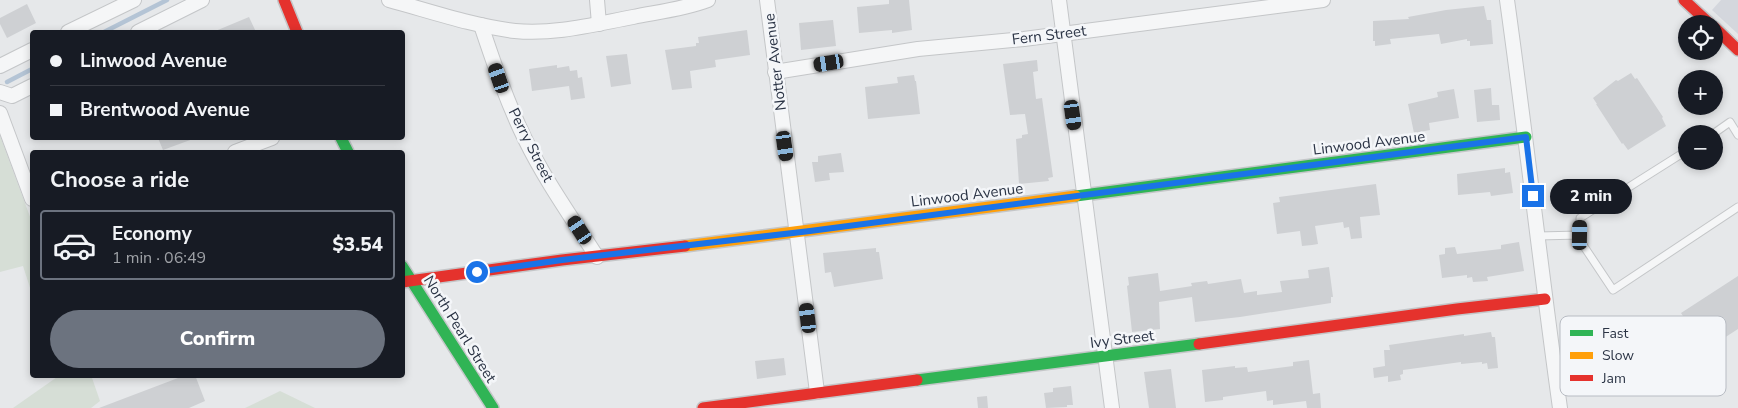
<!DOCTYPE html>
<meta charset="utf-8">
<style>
body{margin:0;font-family:"Nunito Sans",sans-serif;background:#20242c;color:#f1f3f6;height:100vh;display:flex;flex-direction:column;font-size:19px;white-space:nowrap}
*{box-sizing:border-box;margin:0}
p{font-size:16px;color:#9ea1a6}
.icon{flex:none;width:28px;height:28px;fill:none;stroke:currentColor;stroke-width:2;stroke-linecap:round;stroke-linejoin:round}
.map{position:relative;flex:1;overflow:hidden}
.panel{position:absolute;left:30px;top:150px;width:375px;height:228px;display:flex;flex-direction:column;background:#171b24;border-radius:5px;box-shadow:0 2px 8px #0003}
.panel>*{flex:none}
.guide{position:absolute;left:30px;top:30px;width:375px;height:110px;border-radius:5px;box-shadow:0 2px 8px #0003;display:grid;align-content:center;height:110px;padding:0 20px;background:#171b24}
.controls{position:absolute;left:1678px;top:15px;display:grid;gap:10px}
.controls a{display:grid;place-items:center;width:45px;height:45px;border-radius:50%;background:#171b24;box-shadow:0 2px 8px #0003;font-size:25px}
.end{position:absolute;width:22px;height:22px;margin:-11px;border:6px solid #1a73e8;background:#fff;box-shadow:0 0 0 2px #fff}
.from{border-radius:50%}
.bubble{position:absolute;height:35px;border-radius:18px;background:#171b24;box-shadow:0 2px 8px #0003;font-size:16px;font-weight:800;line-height:35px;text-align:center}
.car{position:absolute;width:15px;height:30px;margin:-15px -8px;border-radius:6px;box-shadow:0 0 4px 1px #0007;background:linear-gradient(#222 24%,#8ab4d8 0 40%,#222 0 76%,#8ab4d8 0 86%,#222 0)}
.guide b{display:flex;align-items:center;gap:18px;height:48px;font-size:19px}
.guide b+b{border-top:1px solid #363941}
.guide i{width:12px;height:12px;background:#f1f3f6}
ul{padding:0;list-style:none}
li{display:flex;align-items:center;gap:15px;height:70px;margin:0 10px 8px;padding:0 10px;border:2px solid transparent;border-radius:5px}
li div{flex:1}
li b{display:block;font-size:19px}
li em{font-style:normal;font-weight:800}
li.selected{border-color:#6c737f}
li>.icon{width:45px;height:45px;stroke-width:1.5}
h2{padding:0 20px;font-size:22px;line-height:60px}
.primary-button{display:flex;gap:10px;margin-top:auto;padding:10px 20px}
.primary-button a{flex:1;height:58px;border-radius:30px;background:#6c737f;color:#fff;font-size:20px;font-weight:800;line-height:58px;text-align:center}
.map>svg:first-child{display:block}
.built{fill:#d4d7dd}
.green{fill:#d6ded6}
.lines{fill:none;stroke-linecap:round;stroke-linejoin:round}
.stream{stroke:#b4c4d5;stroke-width:4.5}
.building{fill:#ced0d3}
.lane-casing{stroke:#c4c6c8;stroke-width:9}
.street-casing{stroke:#c4c6c8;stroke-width:16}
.fast-casing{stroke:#c4c6c8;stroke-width:14}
.slow-casing{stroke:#c4c6c8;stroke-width:14}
.jam-casing{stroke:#c4c6c8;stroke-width:14}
.lane{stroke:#f5f6f7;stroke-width:7}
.street{stroke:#f5f6f7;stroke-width:14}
.fast{stroke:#30b455;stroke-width:11}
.slow{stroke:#ff9f0a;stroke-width:11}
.jam{stroke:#e5322d;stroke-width:11}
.route{stroke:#1a73e8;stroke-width:6}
.labels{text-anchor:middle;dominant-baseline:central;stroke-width:5;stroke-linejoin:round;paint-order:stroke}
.street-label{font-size:15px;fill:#2b3445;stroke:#f4f6f9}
.key{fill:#f4f6f9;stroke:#b8bcc3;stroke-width:1}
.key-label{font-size:14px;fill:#2b3445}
</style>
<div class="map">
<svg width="1738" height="408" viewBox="0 0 1738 408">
<rect width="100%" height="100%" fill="#e6e8ea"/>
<polygon class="built" points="1721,0 1738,0 1738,34 1712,10"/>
<g class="green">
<polygon points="0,136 32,222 32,294 23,266 0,272"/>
<polygon points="60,375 91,375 100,401 91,408 13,408"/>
<polygon points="280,391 315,408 245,408"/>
</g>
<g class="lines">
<g class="stream">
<polyline points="104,32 167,0"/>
<polyline points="7,82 32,69"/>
</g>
</g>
<g class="building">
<polygon points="889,0 909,0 912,30 892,33 892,30 859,33 857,7 889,4"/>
<polygon points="27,4 36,23 7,38 0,24 0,18"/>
<polygon points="1484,6 1487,20 1491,20 1493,44 1470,46 1470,41 1467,41 1467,39 1441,44 1439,34 1390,39 1391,44 1375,46 1375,41 1373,41 1373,21 1409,19 1408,17 1446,10"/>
<polygon points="249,17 256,32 213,32"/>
<polygon points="833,20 836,46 801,50 799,23"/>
<polygon points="747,30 750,55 715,60 716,67 690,71 692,88 672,90 665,50 696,46 696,43 699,43 698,37"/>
<polygon points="627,54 631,84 611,87 606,56"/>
<polygon points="1037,60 1038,71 1033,72 1036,99 1042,98 1053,177 1048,178 1049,181 1019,184 1016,139 1022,138 1022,135 1028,134 1025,114 1010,115 1003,64"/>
<polygon points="557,65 557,68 569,66 570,71 577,70 578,78 582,77 585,98 571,100 569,86 532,91 529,69"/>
<polygon points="1631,73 1635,79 1637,78 1663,117 1662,118 1666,126 1628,150 1623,143 1622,144 1596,104 1597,104 1593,98 1616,80 1618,81"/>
<polygon points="914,75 915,81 916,81 920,114 868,119 865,87 898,83 897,77"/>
<polygon points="1491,88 1492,105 1499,105 1500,120 1477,122 1474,90"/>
<polygon points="1454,89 1459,118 1429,123 1430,130 1414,133 1408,104 1438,97 1437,92"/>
<polygon points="158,138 192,138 193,139 163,150"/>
<polygon points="841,153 844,172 829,173 830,180 815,182 812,162 818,162 818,156"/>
<polygon points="1505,168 1505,173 1510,172 1513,193 1491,196 1490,192 1458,195 1457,174"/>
<polygon points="1376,184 1380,215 1360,217 1362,238 1351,239 1349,227 1344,228 1343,222 1315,226 1318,244 1312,245 1302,246 1300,231 1277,234 1273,203 1280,202 1279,197"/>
<polygon points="1519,242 1524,271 1487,277 1488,281 1473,282 1472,277 1467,278 1467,275 1442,278 1439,255 1445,254 1445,248 1455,247 1457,254 1501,249 1501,245"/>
<polygon points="876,248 876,252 879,252 883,279 834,287 831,272 825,273 823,253"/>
<polygon points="1329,267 1333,297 1331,297 1331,303 1240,317 1195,322 1192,297 1159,302 1160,329 1132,332 1127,286 1129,285 1128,277 1158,273 1160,291 1192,286 1191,283 1207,281 1208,284 1241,279 1244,293 1257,291 1257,295 1282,292 1280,281 1309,278 1308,270"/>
<polygon points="1738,276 1738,329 1724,338 1721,334 1703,346 1681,313"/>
<polygon points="1491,332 1492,337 1495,337 1498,368 1488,369 1487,363 1482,364 1482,362 1461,364 1461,362 1403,370 1403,374 1400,375 1401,380 1388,382 1388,376 1374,378 1373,368 1385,366 1384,350 1390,350 1389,345 1464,334 1464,336"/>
<polygon points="784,358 786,375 757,379 755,361"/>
<polygon points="1309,360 1313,394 1320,393 1321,408 1307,408 1306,401 1273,405 1273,400 1267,401 1266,391 1223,397 1223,400 1205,402 1202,370 1235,366 1235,368 1247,367 1248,372 1293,366 1293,362"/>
<polygon points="1171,369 1176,408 1149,408 1144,372"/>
<polygon points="177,375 195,375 205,401 189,408 99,408 178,378"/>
<polygon points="1071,386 1073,405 1067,405 1067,407 1046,408 1044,393 1053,392 1053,388"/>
<polygon points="987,396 988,408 978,408 977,397"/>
</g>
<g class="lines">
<g class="lane-casing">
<g id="lane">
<polyline points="1713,134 1730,122 1738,135"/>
<polyline points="1580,235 1580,218 1686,151"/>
<polyline points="1538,236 1580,235 1581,242 1613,290 1738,207"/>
</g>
</g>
<g class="street-casing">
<g id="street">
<path d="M389,0C430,11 473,26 515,31C554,35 595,24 633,17C658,12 684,9 708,0"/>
<polyline points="597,0 599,24"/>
<polyline points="767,0 817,392"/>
<polyline points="1059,0 1112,408"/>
<path d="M1507,0C1526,136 1541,272 1560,408"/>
<path d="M481,25C494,64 507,102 525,139C545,180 572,218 597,257"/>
<polyline points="68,32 134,0"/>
<polyline points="138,32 202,0"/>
<polyline points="0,66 32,50"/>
<polyline points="775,72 918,49 1024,39 1323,0"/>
<polyline points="0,92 12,96 32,86"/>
<polyline points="0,113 32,199"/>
<polyline points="235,152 272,138"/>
</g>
</g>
<g class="fast-casing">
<g id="fast">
<polyline points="341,138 348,152"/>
<polyline points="1076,196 1526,137"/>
<polyline points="402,266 493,408"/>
<polyline points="917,380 1199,344"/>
</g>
</g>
<g class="slow-casing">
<polyline id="slow" points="685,246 1076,196"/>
</g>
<g class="jam-casing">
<g id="jam">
<polyline points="284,0 297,32"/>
<polyline points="1684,0 1710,24"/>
<polyline points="1714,27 1738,50"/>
<polyline points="402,282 562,260 685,246"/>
<polyline points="1199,344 1457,309 1545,299"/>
<polyline points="703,408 917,380"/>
</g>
</g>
<use href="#lane" class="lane"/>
<use href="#street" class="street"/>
<use href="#fast" class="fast"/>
<use href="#slow" class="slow"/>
<use href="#jam" class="jam"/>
</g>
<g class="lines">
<polyline class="route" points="477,272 562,260 810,231 1526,137 1533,196"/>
</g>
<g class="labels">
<g class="street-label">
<text transform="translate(1049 35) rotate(-7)">Fern Street</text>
<text transform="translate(775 62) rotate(-97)">Notter Avenue</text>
<text transform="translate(1369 143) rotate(-7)">Linwood Avenue</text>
<text transform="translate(531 145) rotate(63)">Perry Street</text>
<text transform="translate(967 195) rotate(-7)">Linwood Avenue</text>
<text transform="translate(460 329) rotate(58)">North Pearl Street</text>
<text transform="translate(1122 339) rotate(-7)">Ivy Street</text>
</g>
</g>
<rect x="1560" y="316" width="166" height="80" rx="8" class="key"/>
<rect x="1570" y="330" width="23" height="6" fill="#30b455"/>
<rect x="1570" y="352" width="23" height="7" fill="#ff9f0a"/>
<rect x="1570" y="375" width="23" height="6" fill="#e5322d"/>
<g class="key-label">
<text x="1602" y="338">Fast</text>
<text x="1602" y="360">Slow</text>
<text x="1602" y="383">Jam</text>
</g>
</svg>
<div class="controls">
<a><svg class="icon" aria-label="locate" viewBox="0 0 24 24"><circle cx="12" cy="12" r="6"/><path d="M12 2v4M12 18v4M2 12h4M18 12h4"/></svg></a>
<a>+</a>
<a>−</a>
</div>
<i class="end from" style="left:477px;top:272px"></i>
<i class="end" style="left:1533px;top:196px"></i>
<div class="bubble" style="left:1550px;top:179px;width:82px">2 min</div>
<i class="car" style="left:829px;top:63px;rotate:261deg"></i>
<i class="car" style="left:499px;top:78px;rotate:341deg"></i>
<i class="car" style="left:1073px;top:115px;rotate:172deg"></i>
<i class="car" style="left:785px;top:146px;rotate:172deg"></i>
<i class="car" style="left:580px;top:230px;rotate:327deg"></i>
<i class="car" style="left:1580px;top:235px;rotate:1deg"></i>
<i class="car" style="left:808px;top:318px;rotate:353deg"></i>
<div class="guide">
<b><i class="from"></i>Linwood Avenue</b>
<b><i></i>Brentwood Avenue</b>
</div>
<section class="panel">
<h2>Choose a ride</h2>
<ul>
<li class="selected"><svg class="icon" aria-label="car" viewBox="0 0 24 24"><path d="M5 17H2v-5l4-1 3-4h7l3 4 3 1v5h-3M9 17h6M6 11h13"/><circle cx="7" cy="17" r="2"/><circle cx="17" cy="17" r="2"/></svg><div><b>Economy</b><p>1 min · 06:49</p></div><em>$3.54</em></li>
</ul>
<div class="primary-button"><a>Confirm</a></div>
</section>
</div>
